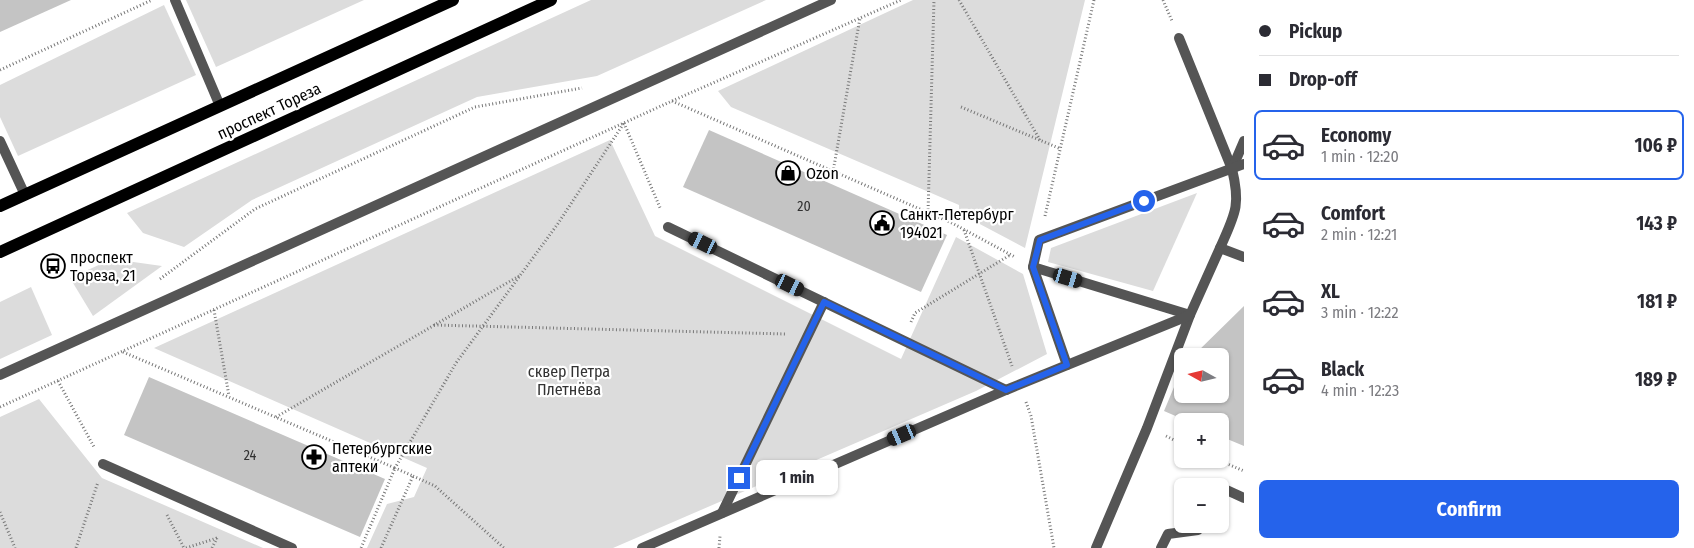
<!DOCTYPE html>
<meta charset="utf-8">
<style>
body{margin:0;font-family:"Fira Sans Condensed",sans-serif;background:#f2f2f3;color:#2b2b33;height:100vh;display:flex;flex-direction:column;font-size:19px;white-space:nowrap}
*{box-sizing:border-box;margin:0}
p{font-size:16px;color:#7c7c81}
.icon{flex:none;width:28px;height:28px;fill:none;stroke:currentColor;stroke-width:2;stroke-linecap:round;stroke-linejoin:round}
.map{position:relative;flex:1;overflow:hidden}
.panel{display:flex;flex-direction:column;background:#fff;width:450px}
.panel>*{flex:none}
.top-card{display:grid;align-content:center;height:110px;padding:0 15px;background:#fff}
.needle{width:32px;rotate:278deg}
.fabs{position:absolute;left:1174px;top:348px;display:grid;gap:10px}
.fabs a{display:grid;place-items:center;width:55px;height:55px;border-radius:8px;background:#fff;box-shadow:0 1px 4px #0004;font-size:25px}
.end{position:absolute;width:22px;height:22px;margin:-11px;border:6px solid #2563eb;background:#fff;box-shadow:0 0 0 2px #fff}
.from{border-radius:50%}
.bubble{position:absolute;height:35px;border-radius:8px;background:#fff;box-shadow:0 1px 4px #0004;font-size:16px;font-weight:700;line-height:35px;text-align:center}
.car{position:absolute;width:15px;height:30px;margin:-15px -8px;border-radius:6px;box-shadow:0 0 4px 1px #0007;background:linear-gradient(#222 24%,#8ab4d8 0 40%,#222 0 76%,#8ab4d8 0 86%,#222 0)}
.top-card b{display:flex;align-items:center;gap:18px;height:48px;font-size:19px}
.top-card b+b{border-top:1px solid #e1e1e2}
.top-card i{width:12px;height:12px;background:#2b2b33}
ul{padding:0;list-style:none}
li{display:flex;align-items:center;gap:15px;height:70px;margin:0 10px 8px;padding:0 5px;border:2px solid transparent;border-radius:8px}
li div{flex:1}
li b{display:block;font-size:19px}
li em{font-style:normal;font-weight:700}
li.on{border-color:#2563eb}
li>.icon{width:45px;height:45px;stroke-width:1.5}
.button{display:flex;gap:10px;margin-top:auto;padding:10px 15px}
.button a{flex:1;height:58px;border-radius:8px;background:#2563eb;color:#fff;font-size:20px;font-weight:700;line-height:58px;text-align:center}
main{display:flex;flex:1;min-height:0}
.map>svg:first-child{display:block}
.green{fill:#dcdcdc}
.building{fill:#c4c4c4}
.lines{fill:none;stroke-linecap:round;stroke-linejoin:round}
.path{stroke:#777;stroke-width:3;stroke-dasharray:1 2.5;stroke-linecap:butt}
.lane{stroke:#555;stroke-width:10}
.street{stroke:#555;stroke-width:10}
.primary{stroke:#000;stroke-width:12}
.route{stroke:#2563eb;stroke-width:6}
.labels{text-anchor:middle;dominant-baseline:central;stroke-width:4.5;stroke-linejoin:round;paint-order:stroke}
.number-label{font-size:14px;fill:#313131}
.street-label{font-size:16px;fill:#000;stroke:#fff}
.poi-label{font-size:16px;fill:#000;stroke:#fff;text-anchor:start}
.park-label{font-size:16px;fill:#333;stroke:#fff}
</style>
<main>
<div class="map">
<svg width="1244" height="548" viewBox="0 0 1244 548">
<rect width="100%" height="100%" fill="#fff"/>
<g class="green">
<polygon points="186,0 364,0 216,67"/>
<polygon points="591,0 766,0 597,76 477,97 252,200 184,247 143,233 127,213"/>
<polygon points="913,0 1085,0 1025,248 959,213 959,205 731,107 718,91"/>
<polygon points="164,5 196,75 18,156 0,117 0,85"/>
<polygon points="610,140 655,236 901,359 956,237 1023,274 1047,354 976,391 613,548 367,548 387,504 414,497 427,468 154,348"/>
<polygon points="1197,193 1153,291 1048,262 1051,248"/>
<polygon points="112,259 162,266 93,316 70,278"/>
<polygon points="31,287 52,335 0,359 0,302"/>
<polygon points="39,399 102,478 263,548 0,548 0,417"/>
</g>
<g class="building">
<polygon points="0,0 71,0 0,32"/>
<polygon points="709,130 947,235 921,292 683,187"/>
<polygon points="1244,306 1244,446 1220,436 1220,421 1187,421 1164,411 1182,368 1182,394 1220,394 1220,356 1193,356"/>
<polygon points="149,377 385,479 360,537 124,435"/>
</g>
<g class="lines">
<g class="path">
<polyline points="959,0 1040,140"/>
<polyline points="1163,0 1172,21"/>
<polyline points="0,70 152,0"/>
<polyline points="672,101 952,223 1015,257"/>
<polyline points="961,107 1061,149"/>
<polyline points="624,123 661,210"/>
<polyline points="833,172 860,18"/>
<polyline points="928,213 934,0"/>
<polyline points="1045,216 1094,0"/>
<polyline points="964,230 1012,366"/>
<polyline points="160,279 255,209 475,107 582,88"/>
<polyline points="214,310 229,396"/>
<polyline points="911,322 915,313 1010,255"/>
<polyline points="434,325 786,334"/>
<polyline points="123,352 395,468 361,548"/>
<polyline points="58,381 94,447"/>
<polyline points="1026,402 1031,416 1054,548"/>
<polyline points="0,407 672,101 901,0"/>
<polyline points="276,417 519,276"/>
<polyline points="1166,436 1182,444"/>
<polyline points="1216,459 1244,471"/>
<polyline points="413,476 435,486 504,548"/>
<polyline points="0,512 15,548"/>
<polyline points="167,515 184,548"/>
<polyline points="76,548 98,482"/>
<polyline points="186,548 217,538"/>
<polyline points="212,548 217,538"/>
<polyline points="381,548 413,476 395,468 456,363 557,225 624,123"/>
<polyline points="719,548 720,536"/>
</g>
<g class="lane">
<polyline points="175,0 220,106"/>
<path d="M1179,38L1232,169C1241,206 1235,214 1220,248"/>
<polyline points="0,141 25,195"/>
<polyline points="1232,169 1244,141"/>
<polyline points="668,227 1006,390"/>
<polyline points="1033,267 1039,240 1244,164"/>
<polyline points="1067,365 1033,267 1190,315 1147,428 1096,548"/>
<polyline points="103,464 292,548"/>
<polyline points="1220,487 1244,498"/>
<polyline points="722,513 824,302"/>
<polyline points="642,548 1006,390 1190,315 1220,248 1244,257"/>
<polyline points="1161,548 1168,534 1198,530 1200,524"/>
</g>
<polyline class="street" points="0,375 831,0"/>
<g class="primary">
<polyline points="0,206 453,0"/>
<polyline points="0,252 551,0"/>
</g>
</g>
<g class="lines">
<polyline class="route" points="739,478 824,302 1006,390 1067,365 1033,267 1040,240 1144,201"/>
</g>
<defs>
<g id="shop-ring" transform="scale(1.25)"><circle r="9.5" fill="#fff" stroke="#000" stroke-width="1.5"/><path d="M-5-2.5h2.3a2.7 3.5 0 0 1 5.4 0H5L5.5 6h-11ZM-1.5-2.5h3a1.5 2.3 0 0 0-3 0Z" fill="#000"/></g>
<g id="civic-ring" transform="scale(1.25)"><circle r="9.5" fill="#fff" stroke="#000" stroke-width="1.5"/><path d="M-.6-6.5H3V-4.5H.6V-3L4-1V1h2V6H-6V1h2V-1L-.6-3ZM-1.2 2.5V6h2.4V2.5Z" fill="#000"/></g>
<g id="bus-ring" transform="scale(1.25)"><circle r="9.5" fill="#fff" stroke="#000" stroke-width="1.5"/><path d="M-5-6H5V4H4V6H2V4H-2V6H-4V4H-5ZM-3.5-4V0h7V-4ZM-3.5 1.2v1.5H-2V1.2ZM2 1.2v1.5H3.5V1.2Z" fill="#000"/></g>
<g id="pharmacy-ring" transform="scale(1.25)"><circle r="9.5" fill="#fff" stroke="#000" stroke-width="1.5"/><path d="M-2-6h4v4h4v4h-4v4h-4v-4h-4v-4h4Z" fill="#000"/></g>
</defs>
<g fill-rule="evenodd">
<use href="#shop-ring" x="788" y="173"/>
<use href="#civic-ring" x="882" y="223"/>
<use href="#bus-ring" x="53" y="266"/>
<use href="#pharmacy-ring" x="314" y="457"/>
</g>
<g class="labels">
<g class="number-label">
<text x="804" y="206">20</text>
<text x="250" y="455">24</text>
</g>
<g class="street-label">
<text transform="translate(269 111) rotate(-25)">проспект Тореза</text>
</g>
<g class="poi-label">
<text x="806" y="173">Ozon</text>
<text x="900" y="214">Санкт-Петербург<tspan x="900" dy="18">194021</tspan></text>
<text x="70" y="257">проспект<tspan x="70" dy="18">Тореза, 21</tspan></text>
<text x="332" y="448">Петербургские<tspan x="332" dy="18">аптеки</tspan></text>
</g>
<g class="park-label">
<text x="569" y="371">сквер Петра<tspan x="569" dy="18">Плетнёва</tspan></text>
</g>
</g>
</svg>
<div class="fabs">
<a><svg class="needle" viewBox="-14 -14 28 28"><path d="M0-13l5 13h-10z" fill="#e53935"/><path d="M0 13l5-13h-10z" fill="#7c7c81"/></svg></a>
<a>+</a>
<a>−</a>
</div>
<i class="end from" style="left:1144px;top:201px"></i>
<i class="end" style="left:739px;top:478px"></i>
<div class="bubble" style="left:756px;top:460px;width:82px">1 min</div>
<i class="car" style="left:703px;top:243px;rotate:296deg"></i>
<i class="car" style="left:1068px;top:278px;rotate:107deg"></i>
<i class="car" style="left:790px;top:285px;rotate:116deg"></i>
<i class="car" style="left:902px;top:435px;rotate:247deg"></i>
</div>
<section class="panel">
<div class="top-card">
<b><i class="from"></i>Pickup</b>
<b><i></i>Drop-off</b>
</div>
<ul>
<li class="on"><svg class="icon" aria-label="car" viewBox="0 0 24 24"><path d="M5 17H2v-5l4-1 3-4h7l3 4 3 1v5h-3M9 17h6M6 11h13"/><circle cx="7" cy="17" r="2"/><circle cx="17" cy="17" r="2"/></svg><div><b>Economy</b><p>1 min · 12:20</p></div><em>106 ₽</em></li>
<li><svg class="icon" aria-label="car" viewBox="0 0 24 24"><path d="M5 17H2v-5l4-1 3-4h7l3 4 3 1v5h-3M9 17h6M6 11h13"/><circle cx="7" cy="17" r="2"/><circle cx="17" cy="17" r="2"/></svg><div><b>Comfort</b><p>2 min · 12:21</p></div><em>143 ₽</em></li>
<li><svg class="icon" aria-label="car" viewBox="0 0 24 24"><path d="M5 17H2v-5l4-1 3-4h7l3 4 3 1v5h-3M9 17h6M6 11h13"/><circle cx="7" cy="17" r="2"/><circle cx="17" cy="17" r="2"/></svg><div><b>XL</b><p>3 min · 12:22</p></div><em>181 ₽</em></li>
<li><svg class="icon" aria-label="car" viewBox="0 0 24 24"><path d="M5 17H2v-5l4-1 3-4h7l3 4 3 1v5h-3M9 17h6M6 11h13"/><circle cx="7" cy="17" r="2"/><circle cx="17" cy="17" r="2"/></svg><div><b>Black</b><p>4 min · 12:23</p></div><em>189 ₽</em></li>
</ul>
<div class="button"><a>Confirm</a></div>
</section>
</main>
